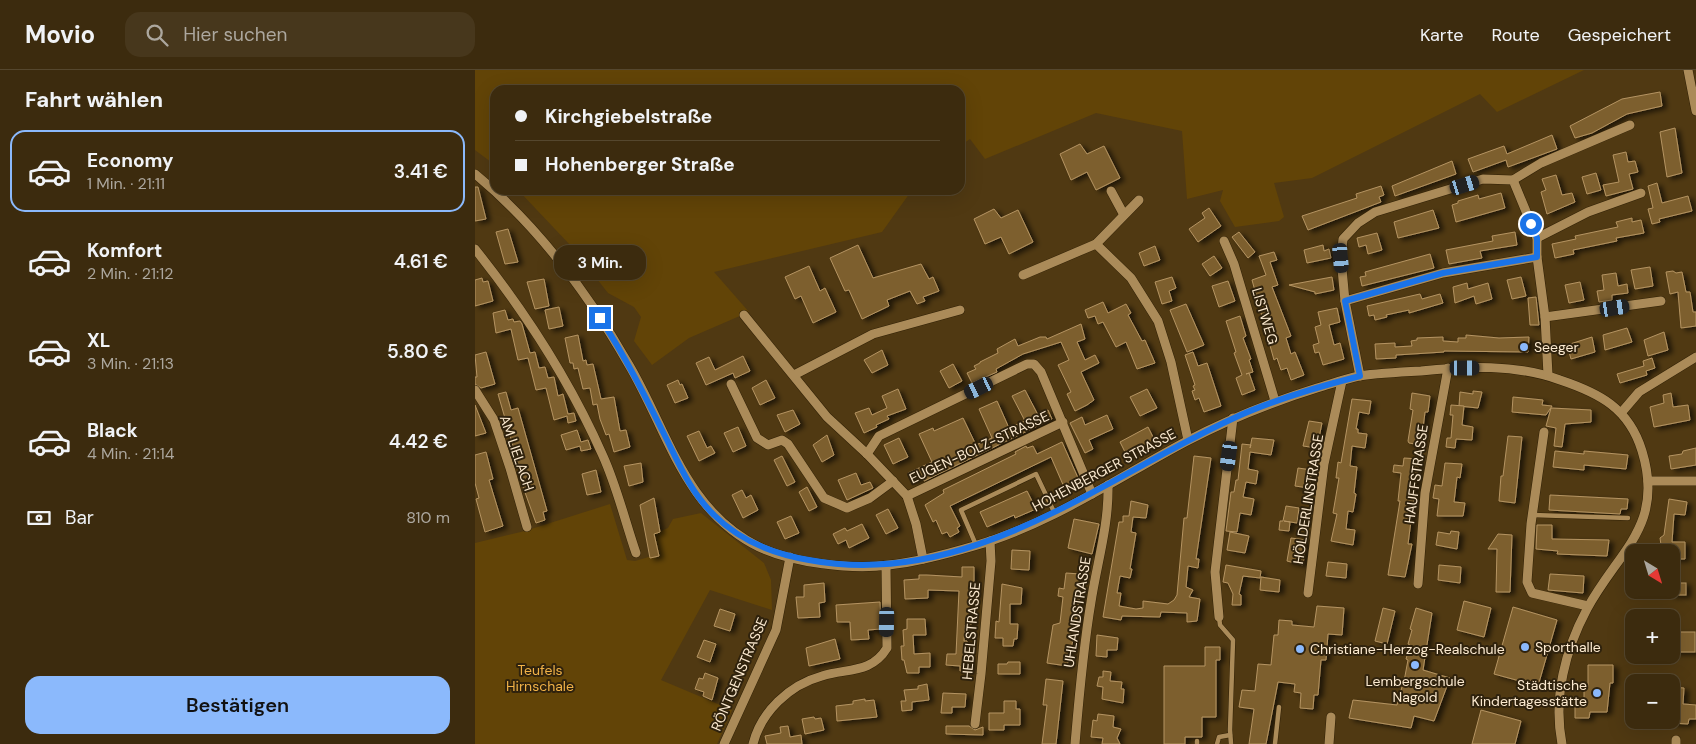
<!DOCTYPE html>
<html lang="de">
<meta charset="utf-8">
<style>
body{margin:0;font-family:"DM Sans",sans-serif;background:#47371c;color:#f1f3f6;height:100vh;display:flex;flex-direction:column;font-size:19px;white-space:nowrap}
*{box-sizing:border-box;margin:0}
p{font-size:16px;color:#aca79e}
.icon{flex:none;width:28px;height:28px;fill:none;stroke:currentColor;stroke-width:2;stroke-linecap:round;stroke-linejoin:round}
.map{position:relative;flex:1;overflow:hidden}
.panel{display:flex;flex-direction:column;background:#3c2b0e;width:475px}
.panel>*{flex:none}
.banner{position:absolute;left:15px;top:15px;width:475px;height:110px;border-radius:15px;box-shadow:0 5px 20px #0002,0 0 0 1px #55472e;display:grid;align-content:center;height:110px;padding:0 25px;background:#3c2b0e}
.needle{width:32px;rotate:142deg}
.controls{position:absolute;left:1150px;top:474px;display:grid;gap:10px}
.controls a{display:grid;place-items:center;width:55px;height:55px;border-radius:10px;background:#3c2b0e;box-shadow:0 5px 20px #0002,0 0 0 1px #55472e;font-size:25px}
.end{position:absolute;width:22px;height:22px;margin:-11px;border:6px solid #1a73e8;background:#fff;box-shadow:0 0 0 2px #fff}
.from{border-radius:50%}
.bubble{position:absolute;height:35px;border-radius:15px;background:#3c2b0e;box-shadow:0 5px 20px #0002,0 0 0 1px #55472e;font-size:16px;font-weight:600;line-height:35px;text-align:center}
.car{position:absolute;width:15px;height:30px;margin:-15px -8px;border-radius:6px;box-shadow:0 0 4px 1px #0007;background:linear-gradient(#222 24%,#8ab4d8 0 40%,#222 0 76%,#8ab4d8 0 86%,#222 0)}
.banner b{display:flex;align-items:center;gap:18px;height:48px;font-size:19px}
.banner b+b{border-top:1px solid #55472e}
.banner i{width:12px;height:12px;background:#f1f3f6}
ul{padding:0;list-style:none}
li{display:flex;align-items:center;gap:15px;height:82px;margin:0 10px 8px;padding:0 15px;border:2px solid transparent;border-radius:15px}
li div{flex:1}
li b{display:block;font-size:19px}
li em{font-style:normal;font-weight:600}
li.active{border-color:#8bb9fc}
li>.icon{width:45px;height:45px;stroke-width:1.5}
h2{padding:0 25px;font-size:22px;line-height:60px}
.pay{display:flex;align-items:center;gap:12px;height:55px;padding:0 25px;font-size:19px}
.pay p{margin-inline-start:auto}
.action{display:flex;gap:10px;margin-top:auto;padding:10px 25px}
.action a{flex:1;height:58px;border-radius:15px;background:#8bb9fc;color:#111;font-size:20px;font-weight:600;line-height:58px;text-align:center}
header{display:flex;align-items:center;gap:30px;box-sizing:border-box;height:70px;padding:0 25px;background:#3c2b0e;border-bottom:1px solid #55472e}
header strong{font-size:24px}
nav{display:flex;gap:28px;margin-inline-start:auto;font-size:18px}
.search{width:350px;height:45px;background:#47371c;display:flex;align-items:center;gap:12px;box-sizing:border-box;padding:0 18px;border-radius:15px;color:#aca79e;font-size:19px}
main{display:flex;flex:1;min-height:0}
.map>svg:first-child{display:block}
.green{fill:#624407}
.building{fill:#7d5f2d;stroke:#b59462;filter:url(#shadow)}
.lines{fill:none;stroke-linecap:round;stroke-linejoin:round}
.service-casing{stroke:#312106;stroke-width:5.5}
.minor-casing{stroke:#312106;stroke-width:10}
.service{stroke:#ab8b59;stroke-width:4.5}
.minor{stroke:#ab8b59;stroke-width:9}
.route{stroke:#1a73e8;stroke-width:6}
.poi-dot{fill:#8bb9fc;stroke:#2f220d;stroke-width:2}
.labels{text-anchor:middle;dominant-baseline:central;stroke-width:4;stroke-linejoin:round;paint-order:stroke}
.street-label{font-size:14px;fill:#fcead0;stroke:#2f220d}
.poi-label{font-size:14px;fill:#fcead0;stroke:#2f220d;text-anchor:start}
.park-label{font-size:14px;fill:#f1b247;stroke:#2f220d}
</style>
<header>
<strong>Movio</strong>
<div class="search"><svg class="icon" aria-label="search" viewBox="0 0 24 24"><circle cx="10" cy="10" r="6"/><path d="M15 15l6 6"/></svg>Hier suchen</div>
<nav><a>Karte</a><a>Route</a><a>Gespeichert</a></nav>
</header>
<main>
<section class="panel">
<h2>Fahrt wählen</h2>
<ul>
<li class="active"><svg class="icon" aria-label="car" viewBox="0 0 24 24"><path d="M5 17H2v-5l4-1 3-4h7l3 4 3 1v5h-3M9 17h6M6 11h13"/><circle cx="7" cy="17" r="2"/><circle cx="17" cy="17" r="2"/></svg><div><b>Economy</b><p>1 Min. · 21:11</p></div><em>3.41 €</em></li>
<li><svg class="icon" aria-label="car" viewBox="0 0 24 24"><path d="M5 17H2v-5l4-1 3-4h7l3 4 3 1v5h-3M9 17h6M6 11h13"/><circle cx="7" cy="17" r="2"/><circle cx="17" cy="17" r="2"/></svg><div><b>Komfort</b><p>2 Min. · 21:12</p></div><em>4.61 €</em></li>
<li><svg class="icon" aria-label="car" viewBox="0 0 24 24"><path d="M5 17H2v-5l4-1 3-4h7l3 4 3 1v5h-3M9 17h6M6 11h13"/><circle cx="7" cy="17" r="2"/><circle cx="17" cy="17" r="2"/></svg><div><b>XL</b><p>3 Min. · 21:13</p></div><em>5.80 €</em></li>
<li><svg class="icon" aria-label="car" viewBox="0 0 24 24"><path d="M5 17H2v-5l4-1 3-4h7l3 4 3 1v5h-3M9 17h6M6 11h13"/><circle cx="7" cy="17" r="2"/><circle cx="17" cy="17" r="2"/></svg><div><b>Black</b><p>4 Min. · 21:14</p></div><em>4.42 €</em></li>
</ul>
<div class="pay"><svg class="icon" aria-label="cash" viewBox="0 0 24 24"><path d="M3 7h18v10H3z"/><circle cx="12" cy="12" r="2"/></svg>Bar<p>810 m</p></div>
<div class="action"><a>Bestätigen</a></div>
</section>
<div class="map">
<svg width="1221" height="674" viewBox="0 0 1221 674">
<defs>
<filter id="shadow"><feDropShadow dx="4.5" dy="2.5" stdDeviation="2.5" flood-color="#0009"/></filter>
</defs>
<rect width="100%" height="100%" fill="#503912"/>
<g class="green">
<polygon points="0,0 1109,0 1022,42 1005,24 837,108 799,113 809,147 804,151 760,157 745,131 748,120 712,129 707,61 621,43 510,89 495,69 485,76 485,20 20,20 20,95 0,80"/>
<polygon points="43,120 437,120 407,162 239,202 274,242 214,268 177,295 159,271 166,247 159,237 133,223 96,176"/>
<polygon points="135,434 152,490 160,491 184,484 179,464 193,458 198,449 226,443 289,493 296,510 297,540 235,520 186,610 257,640 242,674 0,674 0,473 50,461"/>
</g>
<g class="building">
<polygon points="1185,22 1187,36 1152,44 1117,63 1100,68 1095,56 1147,29"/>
<polygon points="1200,58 1207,103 1192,107 1185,62"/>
<polygon points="1077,65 1082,79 1033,97 1031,90 998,102 993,89 1029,76 1032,84"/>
<polygon points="605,74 612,84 629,76 645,108 621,120 612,102 596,110 585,84"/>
<polygon points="1151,82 1153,92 1160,91 1163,102 1154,104 1158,119 1131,126 1128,115 1144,112 1138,85"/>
<polygon points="977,91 981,104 920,126 917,116"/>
<polygon points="1121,103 1126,120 1112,124 1107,107"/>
<polygon points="1081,105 1087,125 1097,123 1100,132 1072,144 1066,122 1071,120 1067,109"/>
<polygon points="1182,113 1187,133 1213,126 1217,141 1184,149 1185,152 1177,154 1173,139 1178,138 1173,116"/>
<polygon points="906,116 909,125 904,127 906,132 833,160 827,146 882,128 881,124"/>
<polygon points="0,117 3,117 11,149 0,151"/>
<polygon points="1026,123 1030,138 981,152 977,135 983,133 983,131 1003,125 1004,129"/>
<polygon points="734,138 746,156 723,172 714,159 730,148 727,143"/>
<polygon points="519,139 526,148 543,140 558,172 534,184 526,167 510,174 499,149"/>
<polygon points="958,140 964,158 923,168 919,152"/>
<polygon points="1157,148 1157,152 1166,150 1169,163 1141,168 1142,171 1098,180 1099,184 1080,188 1077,174 1101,169 1100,166 1143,157 1141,152"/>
<polygon points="33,159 43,192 30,194 21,162"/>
<polygon points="764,162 780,182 773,188 757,167"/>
<polygon points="1040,162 1042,175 1005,181 1007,188 974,194 971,180 1018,171 1017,166"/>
<polygon points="902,163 907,180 893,184 891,175 884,177 882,168"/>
<polygon points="383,175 398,208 446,194 454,209 458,207 464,221 448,227 450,231 442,234 435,221 412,230 414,236 387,249 374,220 370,221 355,188"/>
<polygon points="848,175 849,181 854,179 856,188 832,193 829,180"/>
<polygon points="680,176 685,190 669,196 664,183"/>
<polygon points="799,182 802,190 795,192 803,215 797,217 816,266 811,268 816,284 820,282 829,305 816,310 812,298 806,300 802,288 799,290 777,210 791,205 784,186"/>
<polygon points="955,184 959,198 887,216 885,207 891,206 890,202"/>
<polygon points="739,186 747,198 735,206 727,194"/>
<polygon points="334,196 345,221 350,218 361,242 338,253 326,226 320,229 310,207"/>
<polygon points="1175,197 1178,216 1160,219 1156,200"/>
<polygon points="1198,201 1201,203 1207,202 1211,222 1215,222 1218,242 1221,242 1221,256 1206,258 1203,222 1195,224 1191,202"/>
<polygon points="1141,203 1143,216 1152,214 1153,223 1137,225 1137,230 1124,232 1122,221 1129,220 1127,205"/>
<polygon points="697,207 701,218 694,221 697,231 687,234 680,212"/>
<polygon points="857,207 859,220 840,224 840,222 814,215"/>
<polygon points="1046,207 1051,226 1037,229 1032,210"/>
<polygon points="7,208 8,212 13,211 18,231 0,236 0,210"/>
<polygon points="69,209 74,236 60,239 52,212"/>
<polygon points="753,211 760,231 744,237 737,216"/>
<polygon points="1105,212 1109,230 1094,233 1090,215"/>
<polygon points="992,213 993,219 1013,213 1017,229 1001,234 999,226 980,233 978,217"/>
<polygon points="945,224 947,229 965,224 968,233 934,243 934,240 911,245 912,247 900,250 899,245 894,246 892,236"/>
<polygon points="1061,227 1064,255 1055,255 1053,228"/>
<polygon points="628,232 633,243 651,234 656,243 653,245 667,271 670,270 680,293 662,299 651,272 641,277 628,252 623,254 620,246 613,248 610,240"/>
<polygon points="711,234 729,275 712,282 695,240"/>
<polygon points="84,237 88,256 74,259 70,240"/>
<polygon points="862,238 865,252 854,255 859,275 865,273 869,289 848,295 844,282 840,283 838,275 844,273 840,257 846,255 843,242"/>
<polygon points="30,240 33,250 38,249 39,252 45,251 47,254 55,283 60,282 64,298 70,297 73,308 79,307 83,326 88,324 93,344 99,343 101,351 93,353 92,346 79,350 71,318 61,320 53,288 43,290 36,259 21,263 18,243"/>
<polygon points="765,246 771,266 768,268 776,289 774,290 778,302 771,304 774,303 780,320 767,325 761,308 767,305 759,283 761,282 751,251"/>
<polygon points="606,254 610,269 602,272 610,290 620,285 624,293 606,302 619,330 612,335 600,341 592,324 596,322 583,295 594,290 586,272 548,284 521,299 522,302 497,313 492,303 501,299 499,296 505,293 505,292 523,283 522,279 540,269 543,276 565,267 571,267 572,269"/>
<polygon points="1152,258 1157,272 1130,280 1128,265"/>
<polygon points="1189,262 1193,280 1173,286 1169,270"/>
<polygon points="103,265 108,291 111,290 112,295 118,294 126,329 139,327 145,361 151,360 155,377 139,382 134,364 131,365 125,349 122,334 118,335 115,318 108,319 103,298 99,299 98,293 95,293 90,268"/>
<polygon points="991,265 1024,268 1054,267 1053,282 969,281 969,282 921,285 921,288 901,289 900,274 920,273 920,277 937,276 936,271 942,270 942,268 968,267 968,271 983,272 983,268 991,268"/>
<polygon points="1117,267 1120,282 1096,289 1092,275"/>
<polygon points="407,280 413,295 397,303 389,290"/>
<polygon points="11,282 20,314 6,318 0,314 0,307 2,307 0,285"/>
<polygon points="718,282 723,296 732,293 746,336 729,342 724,328 720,330 717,321 720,320 718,316 720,315 710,285"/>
<polygon points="268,286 275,301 260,308 258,303 231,315 221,293 234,287 240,300"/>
<polygon points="1177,288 1180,298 1171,301 1172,305 1145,313 1142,304 1169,296 1168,291"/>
<polygon points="478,294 487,311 474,318 465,301"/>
<polygon points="203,310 205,315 207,314 213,328 200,333 192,315"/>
<polygon points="291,310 300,328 285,335 277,318"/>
<polygon points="423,319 431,339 412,346 414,349 401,355 402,357 389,363 380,343 394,338 397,345 412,338 407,326"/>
<polygon points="672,319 682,338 665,346 655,327"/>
<polygon points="550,320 563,345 573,340 577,349 449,411 447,406 437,411 433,403 457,392 444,364 458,358 459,361 488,348 501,375 517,368 504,339 522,331 534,358 550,351 537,326"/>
<polygon points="998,321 1007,322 1003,338 984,336 985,322 998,324"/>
<polygon points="31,322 36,340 43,338 72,441 68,442 70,450 61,453 47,414 49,414 23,324"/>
<polygon points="937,323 955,326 953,342 950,342 946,375 934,373 933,371 938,340 935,339"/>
<polygon points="1196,323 1198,337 1213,335 1215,350 1179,357 1175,337 1189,333 1188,325"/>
<polygon points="1038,327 1068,330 1067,335 1077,336 1071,345 1037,342"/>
<polygon points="877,329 896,331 894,344 884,342 881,359 883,359 883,363 892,364 890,378 877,376 875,396 882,397 879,423 881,424 878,442 873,441 871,459 880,460 878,475 856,471 862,444 858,443 864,408 861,408 863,392 866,393"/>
<polygon points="0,335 11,363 0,366"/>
<polygon points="976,335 989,336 987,355 998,357 997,370 981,369 980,378 971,377 972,368 976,368 978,345 975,345"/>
<polygon points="1076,338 1116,340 1116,352 1090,354 1087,377 1079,376 1081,358 1071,356"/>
<polygon points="318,340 325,354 310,362 302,345"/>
<polygon points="632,345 638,359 614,370 618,379 610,383 595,353 607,347 610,355"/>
<polygon points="834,351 847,353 842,378 828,376"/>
<polygon points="263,357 271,376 258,382 249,363"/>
<polygon points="673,357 681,373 670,379 668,375 651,384 645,372"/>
<polygon points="102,360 106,372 113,370 116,379 106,381 105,376 91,380 86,365"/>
<polygon points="224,361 232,378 236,376 240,383 224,391 212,366"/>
<polygon points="352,365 359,385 347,392 338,375"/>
<polygon points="1033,366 1047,367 1040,433 1024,431 1026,406 1028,406"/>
<polygon points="424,368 433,387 418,394 409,375"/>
<polygon points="777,368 799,370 796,385 775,382 773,399 783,401 781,414 771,412 768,427 779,429 776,445 765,443 762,462 751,461 756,422 759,422 761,410 763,410 767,374 776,375 775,378"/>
<polygon points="587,372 604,410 589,417 576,387 475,436 485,456 482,458 484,462 475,467 472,462 467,464 461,450 458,452 450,435 469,423 468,420 541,384 540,382 551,376 552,378 558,376 562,384"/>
<polygon points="1221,378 1221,395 1196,399 1194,386 1207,384 1208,381"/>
<polygon points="1080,381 1109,384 1109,381 1153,385 1151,399 1109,395 1109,400 1078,397"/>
<polygon points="11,382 18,409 14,410 28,456 10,462 1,429 4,428 0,413 0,385"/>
<polygon points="307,386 320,412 312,416 299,390"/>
<polygon points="719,386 736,388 721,489 724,489 723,498 713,496 711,517 718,520 714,527 725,529 722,551 712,552 712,543 686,542 685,547 647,546 646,550 628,547 644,452 648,452 648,446 654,446 656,431 673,435 671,448 658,447 656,462 661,463 655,499 657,499 655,508 645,506 642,523 646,523 644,536 661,539 668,538 668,531 693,534 699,530 702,525 709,448 712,448"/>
<polygon points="929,388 944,389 933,474 937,474 930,507 913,505 925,431 923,431 926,403 918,402 919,395 928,396"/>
<polygon points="166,393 168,412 154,416 149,396"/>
<polygon points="970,393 987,394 985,408 982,407 979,432 990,433 988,446 962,446 964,429 958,428 960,415 967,416"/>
<polygon points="823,398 837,400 834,418 820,416"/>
<polygon points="121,400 126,422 112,425 107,404"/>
<polygon points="381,403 386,415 395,412 398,418 372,430 363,410"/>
<polygon points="332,417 342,437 334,441 324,422"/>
<polygon points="267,420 271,428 276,425 283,440 268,448 257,425"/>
<polygon points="552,421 561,439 540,448 539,445 512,457 505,442"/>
<polygon points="1075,425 1153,429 1152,439 1146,439 1145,444 1074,440"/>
<polygon points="179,428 185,462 179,464 184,486 175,488 165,435"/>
<polygon points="1194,429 1212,432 1210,445 1199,444 1197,472 1210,472 1210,489 1196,489 1196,482 1191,482 1191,474 1186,475 1185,468 1189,465"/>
<polygon points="811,436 824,438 822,453 809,451 815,452 814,461 804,460 805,451 808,451"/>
<polygon points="413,439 423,458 411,464 401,445"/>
<polygon points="316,446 324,463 310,469 302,452"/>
<polygon points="599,449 624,454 617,484 593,478"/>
<polygon points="387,454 394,468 374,478 371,470 363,474 358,464 370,458 372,461"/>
<polygon points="1062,455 1077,455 1077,469 1134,470 1132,486 1082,484 1083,481 1061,479"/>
<polygon points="976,461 984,462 982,479 961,475 963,462 975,464"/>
<polygon points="755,462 774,466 770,483 752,480"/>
<polygon points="1023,464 1037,465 1035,522 1021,522 1022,479 1013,479"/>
<polygon points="816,468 831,470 828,495 812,491"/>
<polygon points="537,480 555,481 554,500 536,499"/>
<polygon points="853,492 872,494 871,508 851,506"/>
<polygon points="751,495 786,501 785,508 768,506 764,524 766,525 766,535 757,535 758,524 753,513 748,512"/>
<polygon points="964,495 986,497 985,513 963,510"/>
<polygon points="487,497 499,497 499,518 501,518 501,526 497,526 496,555 490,555 489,571 492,571 491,590 495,590 495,601 485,601 485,596 471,595 472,584 481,584 484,521 453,520 453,528 430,529 429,510 444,509 444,505 452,505 487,507"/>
<polygon points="591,503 605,504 604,516 606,516 600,561 592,596 572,593 578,555 585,553 588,527 583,526 584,518 589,519"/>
<polygon points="1075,504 1109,506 1108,523 1073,520"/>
<polygon points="786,507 805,510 804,522 785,520"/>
<polygon points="349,513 350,532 344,533 345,547 323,548 321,527 329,527 329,515"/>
<rect x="1196" y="513" width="15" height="12"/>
<polygon points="527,514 547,518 546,534 535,534 535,554 543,554 542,569 539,569 538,576 528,576 528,568 520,568 521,551 524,552"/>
<polygon points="989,531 1016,538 1009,567 982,560"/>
<polygon points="405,532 406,559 393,560 394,569 376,570 375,552 362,552 361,535"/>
<polygon points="842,536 869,538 867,565 853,564 851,590 846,590 843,625 839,625 838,639 825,638 826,623 819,622 820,614 803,612 791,674 774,674 779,639 764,637 767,620 780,621 783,594 796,595 799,565 803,565 804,550 817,551 817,555 839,557"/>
<polygon points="1038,537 1082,550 1063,616 1019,604"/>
<polygon points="908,538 920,541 912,574 900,571"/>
<polygon points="941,538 957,543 948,600 975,608 959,651 939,646 936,658 874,648 878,630 922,635 930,606 933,590 931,589 935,575 933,574 937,560 935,559"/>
<polygon points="245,539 260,544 255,561 239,556"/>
<polygon points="432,549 450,549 451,565 438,565 439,584 455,583 455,597 444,597 444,603 432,603 429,590 427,590 426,576 429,576 428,560 432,559"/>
<rect x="1196" y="562" width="24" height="20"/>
<polygon points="622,565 643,568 642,580 632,580 632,587 621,586"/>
<polygon points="360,569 365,589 334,596 331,578"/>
<polygon points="229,570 241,574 235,592 222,587"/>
<polygon points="730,577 745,577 745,590 741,590 741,647 727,647 727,667 710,667 710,674 689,674 689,596 730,596"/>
<polygon points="533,592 545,592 545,604 523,604 523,594 532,594"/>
<polygon points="1113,595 1138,595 1138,613 1135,613 1132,642 1115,642 1114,648 1100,648 1100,637 1105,637 1105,630 1109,630 1109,617 1113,617"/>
<polygon points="628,601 636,602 635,611 647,612 646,619 649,619 648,633 627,629 628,617 622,616 624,607 628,607"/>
<polygon points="230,603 243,608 237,630 228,626 229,622 220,619 224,608 228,609"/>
<polygon points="571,609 588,611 581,674 567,674 572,635 568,635"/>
<polygon points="452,614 454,630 437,632 437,640 427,641 426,631 431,631 429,620 443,619 443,616"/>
<polygon points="1196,617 1209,618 1208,634 1221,635 1221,649 1214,649 1213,654 1196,653"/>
<polygon points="468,623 491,624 490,637 477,637 477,643 466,643"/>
<polygon points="390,629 390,631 399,630 402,647 362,651 361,636 378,634 378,631"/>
<polygon points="529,631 541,631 541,639 545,639 545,655 529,655 529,660 514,660 514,643 529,643"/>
<polygon points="1006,640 1046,651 1040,674 997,674"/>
<polygon points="623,644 639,646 638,657 646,659 642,668 645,674 627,674 628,668 616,667 618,650 622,651"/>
<polygon points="339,647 340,649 346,648 349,660 330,664 327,649"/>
<polygon points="313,656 315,667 326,665 327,674 292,674 290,666 306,663 305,657"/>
<polygon points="471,656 494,656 500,660 508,657 508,665 471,664"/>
</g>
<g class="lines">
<g class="service-casing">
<g id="service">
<polyline points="1057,445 1153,448"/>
<polyline points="501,475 486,440 561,404 580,444"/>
<polyline points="744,547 745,555 758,570 755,660 756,674"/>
<polyline points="722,674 722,671"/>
<polyline points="742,674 744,667 755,665"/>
<polyline points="800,674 804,637"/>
</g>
</g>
<g class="minor-casing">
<g id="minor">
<polyline points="1213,0 1221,41"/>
<path d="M0,104C62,155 114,225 154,295C193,361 209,440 284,477C318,493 376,500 414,495C442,492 472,484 499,476C576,454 642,408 712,371C754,349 797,332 842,318C856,314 870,309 884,306C904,303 925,302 946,301C991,296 1041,294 1085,310C1124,323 1154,338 1167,381C1190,456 1143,481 1112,539C1090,580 1078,628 1087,674"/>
<polyline points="1038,110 1066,93 1155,55"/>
<polyline points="636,121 649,145"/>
<polyline points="1062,168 1113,142 1166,123"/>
<polyline points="749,171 759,194 800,331"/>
<polyline points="621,174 656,208 683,251 696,292 713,370"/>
<path d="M0,179C51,243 95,311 128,386C142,417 150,451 161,483"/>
<polyline points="548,205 621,174 664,130"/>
<polyline points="870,231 968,203 1062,187"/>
<polyline points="269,245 352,347 392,384 432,426 441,454 448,489"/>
<polyline points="1070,247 1186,231"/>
<polyline points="319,305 398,264 485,240"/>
<polyline points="885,306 870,231 866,188 868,169 883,153 900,142 1008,109 1038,110 1062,168 1062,187 1070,247 1073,305"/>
<polyline points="256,314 282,368 293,375 307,370 313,374 349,428 372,438 395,428 418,411"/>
<polyline points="0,320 19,350 35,398 52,457"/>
<polyline points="1146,343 1164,322 1221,287"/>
<polyline points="1069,362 1056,454 1052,512 1057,523 1113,536"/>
<polyline points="392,384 404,366 552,294 559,294 566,302 617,424"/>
<polyline points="1173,411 1221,411"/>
<polyline points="432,426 588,352"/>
<polyline points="943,514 950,423 973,298"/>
<polyline points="833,523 849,394 867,311"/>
<polyline points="744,547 740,502 758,348"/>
<polyline points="500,654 506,604 516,491 515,471"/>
<polyline points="1201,670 1201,674"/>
<polyline points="249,674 301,560 315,487"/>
<path d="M278,674C286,642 314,615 347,606C372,598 396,604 412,578L411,496"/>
<path d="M600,674C604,627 608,579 616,532C622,493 634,455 633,415"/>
<polyline points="854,674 856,647"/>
</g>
</g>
<use href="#service" class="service"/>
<use href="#minor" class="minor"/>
</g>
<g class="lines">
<path class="route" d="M125,248C150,286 170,326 190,366C204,394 216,423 239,445C265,471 298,484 334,490C492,520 622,411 757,349C797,330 842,317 885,306L870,231L968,203L1062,187V168L1056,154"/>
</g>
<g class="poi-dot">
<circle cx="1049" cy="277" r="5"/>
<circle cx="1050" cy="577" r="5"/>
<circle cx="825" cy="579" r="5"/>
<circle cx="940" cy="595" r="5"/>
<circle cx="1122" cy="623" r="5"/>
</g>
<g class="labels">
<g class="street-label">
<text transform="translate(790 246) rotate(73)">LISTWEG</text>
<text transform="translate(504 377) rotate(-25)">EUGEN-BOLZ-STRASSE</text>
<text transform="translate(42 383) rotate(71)">AM LIELACH</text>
<text transform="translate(629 400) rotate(-28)">HOHENBERGER STRASSE</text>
<text transform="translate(941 404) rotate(-82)">HAUFFSTRASSE</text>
<text transform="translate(833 429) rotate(-81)">HÖLDERLINSTRASSE</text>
<text transform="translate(602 542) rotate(-81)">UHLANDSTRASSE</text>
<text transform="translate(496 561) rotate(-85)">HEBELSTRASSE</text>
<text transform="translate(264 604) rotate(-67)">RÖNTGENSTRASSE</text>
</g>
<g class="poi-label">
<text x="1059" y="277">Seeger</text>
<text x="1060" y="577">Sporthalle</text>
<text x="835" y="579">Christiane-Herzog-Realschule</text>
<text x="940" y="611" text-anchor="middle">Lembergschule<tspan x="940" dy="16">Nagold</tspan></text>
<text x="1112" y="615" text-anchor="end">Städtische<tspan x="1112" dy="16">Kindertagesstätte</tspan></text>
</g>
<g class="park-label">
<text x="65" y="600">Teufels<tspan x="65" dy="16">Hirnschale</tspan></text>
</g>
</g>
</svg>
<div class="controls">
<a><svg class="needle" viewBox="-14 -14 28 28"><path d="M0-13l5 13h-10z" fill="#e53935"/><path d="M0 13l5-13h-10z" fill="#aca79e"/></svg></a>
<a>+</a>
<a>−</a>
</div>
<i class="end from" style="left:1056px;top:154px"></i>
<i class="end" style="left:125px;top:248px"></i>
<div class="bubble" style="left:79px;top:175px;width:92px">3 Min.</div>
<i class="car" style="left:990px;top:115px;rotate:73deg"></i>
<i class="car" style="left:866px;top:188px;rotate:175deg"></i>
<i class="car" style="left:1140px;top:238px;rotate:81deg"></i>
<i class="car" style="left:990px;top:298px;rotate:90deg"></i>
<i class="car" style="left:504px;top:318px;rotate:244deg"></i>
<i class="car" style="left:754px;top:386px;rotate:188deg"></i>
<i class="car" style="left:412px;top:552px;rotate:181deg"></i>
<div class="banner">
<b><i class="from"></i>Kirchgiebelstraße</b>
<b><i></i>Hohenberger Straße</b>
</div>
</div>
</main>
